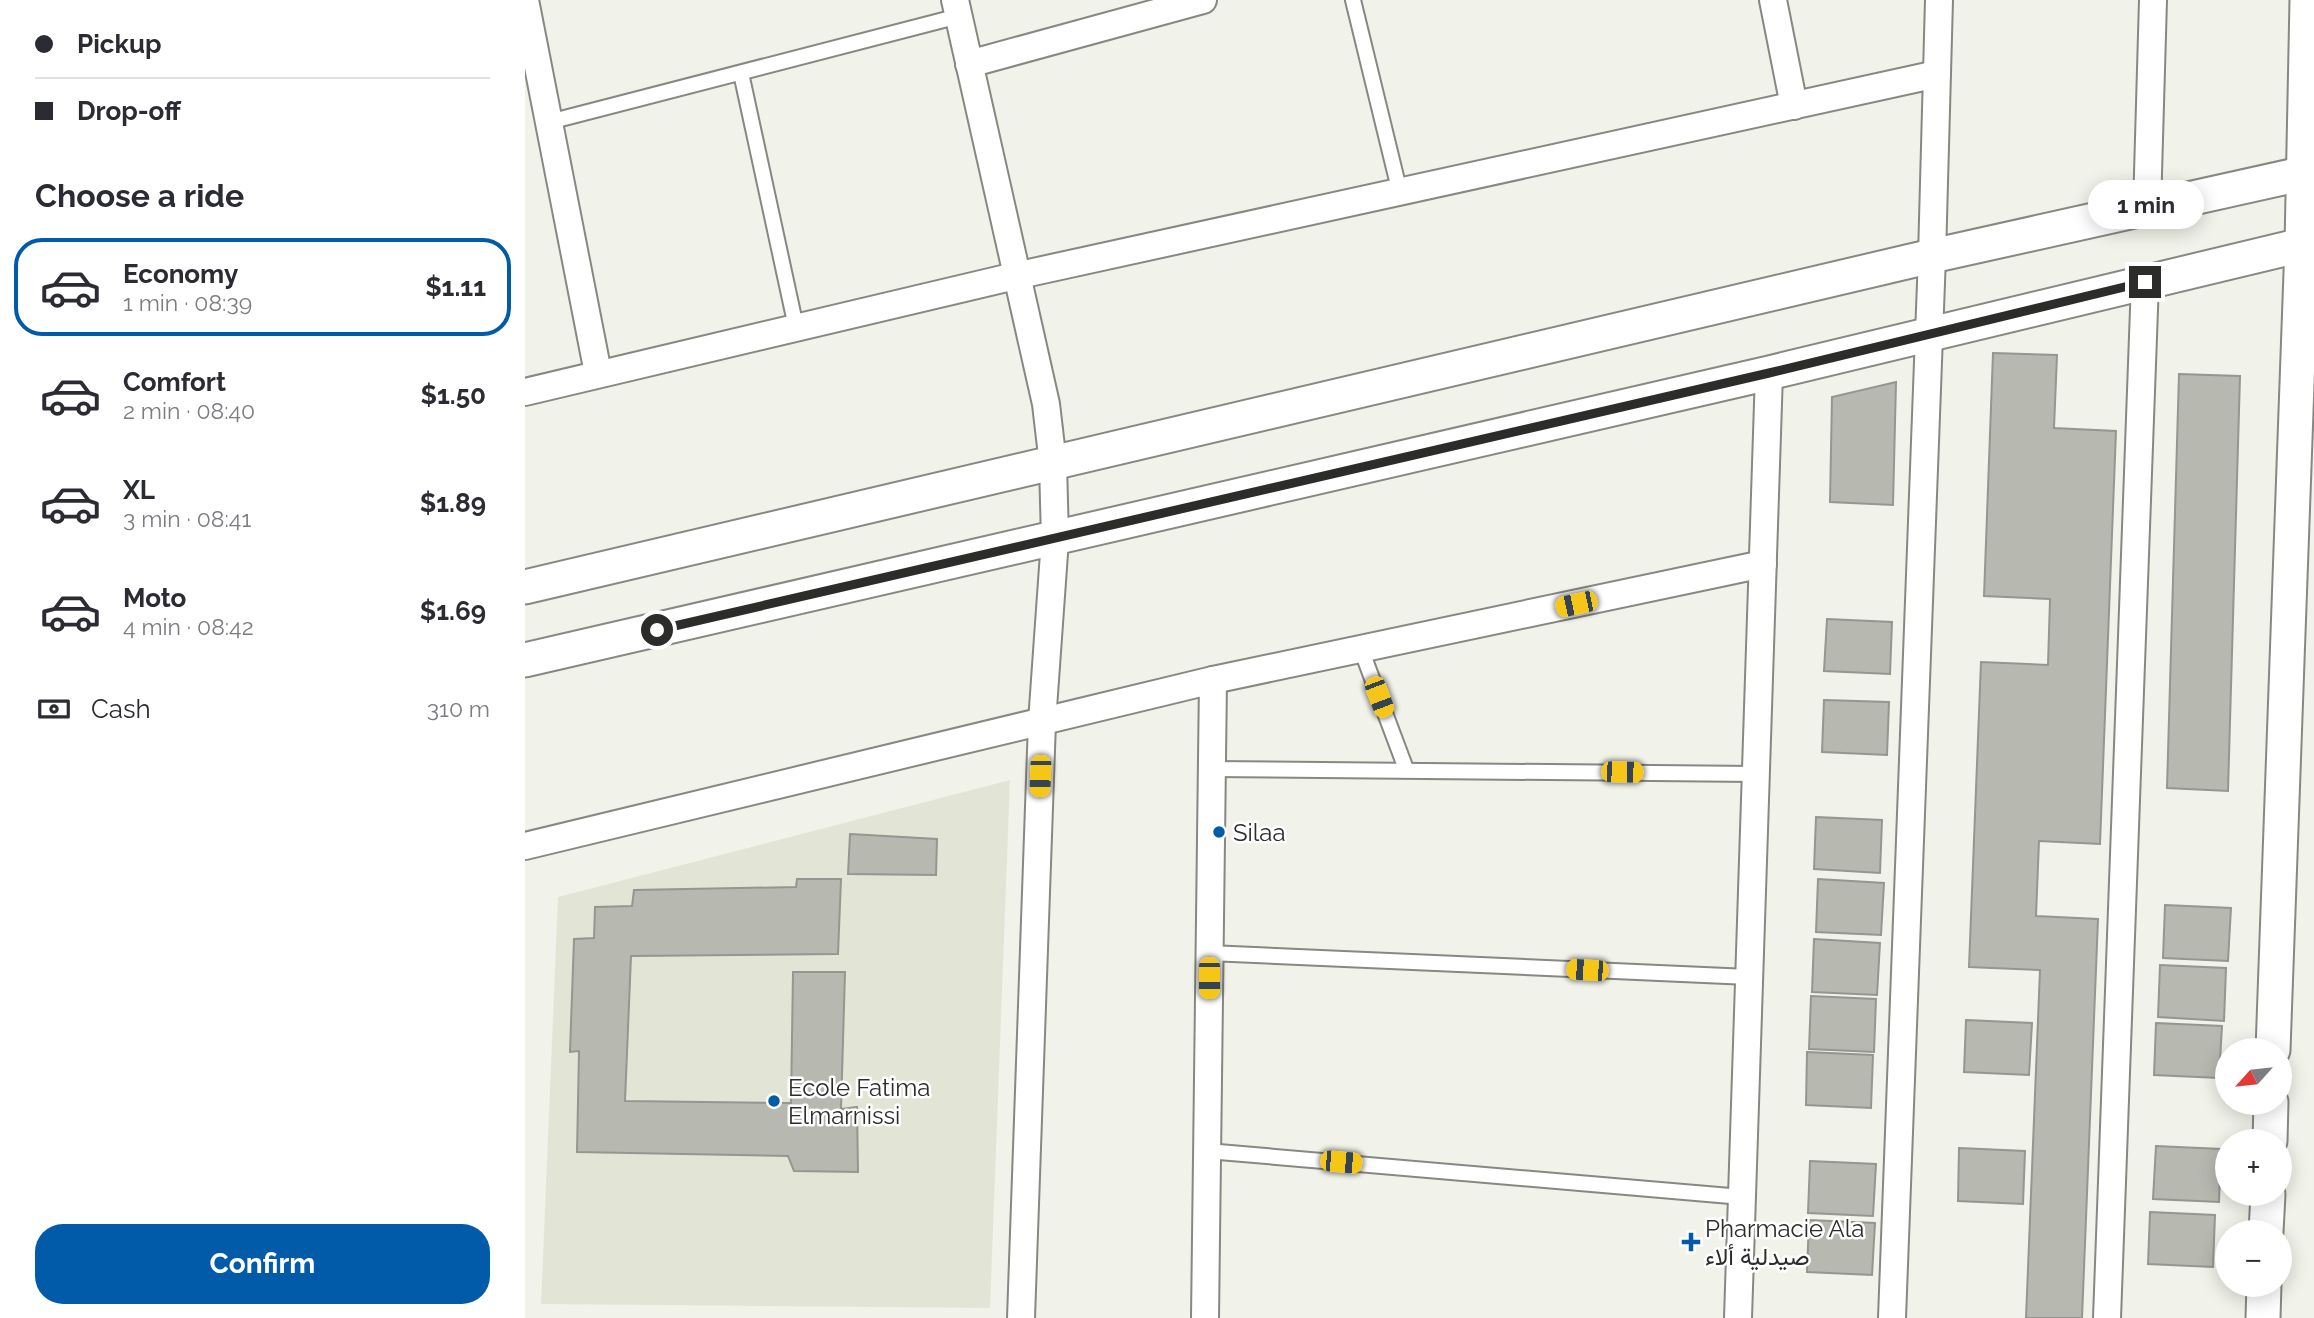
<!DOCTYPE html>
<meta charset="utf-8">
<style>
body{margin:0;font-family:Raleway,Vazirmatn,sans-serif;background:#f7f7f7;color:#2b2b33;height:100vh;display:flex;flex-direction:column;font-size:26px;white-space:nowrap}
*{box-sizing:border-box;margin:0}
p{font-size:23px;color:#7c7c81}
.icon{flex:none;width:38px;height:38px;fill:none;stroke:currentColor;stroke-width:2;stroke-linecap:round;stroke-linejoin:round}
.map{position:relative;flex:1;overflow:hidden}
.drawer{display:flex;flex-direction:column;background:#fff;width:525px}
.drawer>*{flex:none}
.banner{display:grid;align-content:center;height:154px;padding:0 35px;background:#fff}
.needle{width:46px;rotate:243deg}
.buttons{position:absolute;left:1690px;top:1038px;display:grid;gap:14px}
.buttons a{display:grid;place-items:center;width:77px;height:77px;border-radius:50%;background:#fff;box-shadow:0 4px 18px #0003;font-size:35px}
.end{position:absolute;width:32px;height:32px;margin:-16px;border:9px solid #2c2d2a;background:#fff;box-shadow:0 0 0 4px #fff}
.from{border-radius:50%}
.bubble{position:absolute;height:49px;border-radius:24px;background:#fff;box-shadow:0 4px 18px #0003;font-size:23px;font-weight:700;line-height:49px;text-align:center}
.car{position:absolute;width:21px;height:42px;margin:-21px -10px;border-radius:9px;box-shadow:0 0 5px 2px #0007;background:linear-gradient(#f5c518 24%,#345 0 40%,#f5c518 0 76%,#345 0 86%,#f5c518 0)}
.banner b{display:flex;align-items:center;gap:24px;height:66px;font-size:26px}
.banner b+b{border-top:2px solid #e1e1e2}
.banner i{width:18px;height:18px;background:#2b2b33}
ul{padding:0;list-style:none}
li{display:flex;align-items:center;gap:21px;height:98px;margin:0 14px 10px;padding:0 21px;border:4px solid transparent;border-radius:28px}
li div{flex:1}
li b{display:block;font-size:26px}
li em{font-style:normal;font-weight:700}
li.on{border-color:#015ba9}
li>.icon{width:63px;height:63px;stroke-width:1.5}
h2{padding:0 35px;font-size:32px;line-height:84px}
.pay{display:flex;align-items:center;gap:18px;height:77px;padding:0 35px;font-size:26px}
.pay p{margin-inline-start:auto}
.cta{display:flex;gap:14px;margin-top:auto;padding:14px 35px}
.cta a{flex:1;height:80px;border-radius:28px;background:#015ba9;color:#fff;font-size:28px;font-weight:700;line-height:80px;text-align:center}
main{display:flex;flex:1;min-height:0}
.map>svg:first-child{display:block}
.built{fill:#e2e5d6}
.building{fill:#b7b9b1;stroke:#95968f;stroke-width:2}
.lines{fill:none;stroke-linecap:round;stroke-linejoin:round}
.service-casing{stroke:#868881;stroke-width:18}
.minor-casing{stroke:#868881;stroke-width:30}
.tertiary-casing{stroke:#868881;stroke-width:37}
.service{stroke:#fff;stroke-width:14}
.minor{stroke:#fff;stroke-width:26}
.tertiary{stroke:#fff;stroke-width:33}
.route{stroke:#2c2d2a;stroke-width:9}
.poi-dot{fill:#015ba9;stroke:#fff;stroke-width:2.5}
.labels{text-anchor:middle;dominant-baseline:central;stroke-width:5;stroke-linejoin:round;paint-order:stroke}
.poi-label{font-size:24px;fill:#2c2d2a;stroke:#fff;text-anchor:start}
</style>
<main>
<section class="drawer">
<div class="banner">
<b><i class="from"></i>Pickup</b>
<b><i></i>Drop-off</b>
</div>
<h2>Choose a ride</h2>
<ul>
<li class="on"><svg class="icon" aria-label="car" viewBox="0 0 24 24"><path d="M5 17H2v-5l4-1 3-4h7l3 4 3 1v5h-3M9 17h6M6 11h13"/><circle cx="7" cy="17" r="2"/><circle cx="17" cy="17" r="2"/></svg><div><b>Economy</b><p>1 min · 08:39</p></div><em>$1.11</em></li>
<li><svg class="icon" aria-label="car" viewBox="0 0 24 24"><path d="M5 17H2v-5l4-1 3-4h7l3 4 3 1v5h-3M9 17h6M6 11h13"/><circle cx="7" cy="17" r="2"/><circle cx="17" cy="17" r="2"/></svg><div><b>Comfort</b><p>2 min · 08:40</p></div><em>$1.50</em></li>
<li><svg class="icon" aria-label="car" viewBox="0 0 24 24"><path d="M5 17H2v-5l4-1 3-4h7l3 4 3 1v5h-3M9 17h6M6 11h13"/><circle cx="7" cy="17" r="2"/><circle cx="17" cy="17" r="2"/></svg><div><b>XL</b><p>3 min · 08:41</p></div><em>$1.89</em></li>
<li><svg class="icon" aria-label="car" viewBox="0 0 24 24"><path d="M5 17H2v-5l4-1 3-4h7l3 4 3 1v5h-3M9 17h6M6 11h13"/><circle cx="7" cy="17" r="2"/><circle cx="17" cy="17" r="2"/></svg><div><b>Moto</b><p>4 min · 08:42</p></div><em>$1.69</em></li>
</ul>
<div class="pay"><svg class="icon" aria-label="cash" viewBox="0 0 24 24"><path d="M3 7h18v10H3z"/><circle cx="12" cy="12" r="2"/></svg>Cash<p>310 m</p></div>
<div class="cta"><a>Confirm</a></div>
</section>
<div class="map">
<svg width="1789" height="1318" viewBox="0 0 1789 1318">
<rect width="100%" height="100%" fill="#f1f3ea"/>
<polygon class="built" points="485,780 465,1308 16,1304 33,897"/>
<g class="building">
<polygon points="1468,353 1532,355 1529,428 1591,431 1575,844 1514,841 1511,916 1573,919 1557,1318 1501,1318 1515,970 1444,967 1456,662 1523,665 1525,599 1459,596"/>
<polygon points="1654,374 1715,376 1703,791 1642,788"/>
<polygon points="1371,382 1368,505 1305,502 1307,397"/>
<polygon points="1302,619 1367,622 1365,674 1299,671"/>
<polygon points="1299,700 1364,702 1362,755 1297,752"/>
<polygon points="1291,817 1357,820 1355,873 1289,869"/>
<polygon points="325,834 412,839 411,875 323,874"/>
<polygon points="272,879 316,879 313,954 106,956 100,1101 266,1103 268,972 320,972 316,1109 332,1107 333,1172 269,1171 263,1156 52,1152 54,1051 45,1052 49,939 69,938 70,907 107,906 109,890 271,887"/>
<polygon points="1293,879 1359,883 1356,935 1291,932"/>
<polygon points="1640,905 1706,908 1703,961 1638,958"/>
<polygon points="1289,939 1355,943 1352,995 1287,992"/>
<polygon points="1635,965 1701,968 1699,1021 1633,1017"/>
<polygon points="1286,996 1351,999 1349,1052 1284,1049"/>
<polygon points="1441,1020 1507,1023 1504,1075 1439,1072"/>
<polygon points="1631,1023 1697,1026 1694,1078 1629,1075"/>
<polygon points="1282,1052 1348,1055 1346,1108 1281,1105"/>
<polygon points="1631,1146 1696,1149 1694,1202 1628,1199"/>
<polygon points="1434,1148 1500,1151 1498,1204 1433,1201"/>
<polygon points="1285,1161 1351,1164 1348,1216 1283,1213"/>
<polygon points="1625,1212 1690,1215 1688,1267 1623,1264"/>
<polygon points="1284,1220 1350,1223 1347,1275 1282,1272"/>
</g>
<g class="lines">
<g class="service-casing">
<g id="service">
<polyline points="828,0 875,193"/>
<polyline points="216,73 271,327"/>
<polyline points="24,122 434,16"/>
<polyline points="836,649 881,769"/>
<polyline points="687,769 1231,774"/>
<polyline points="684,953 1224,977"/>
<polyline points="682,1151 1217,1197"/>
</g>
</g>
<g class="minor-casing">
<g id="minor">
<polyline points="0,0 73,373"/>
<polyline points="430,0 521,404 528,464 530,539 517,722 496,1318"/>
<polyline points="1248,0 1269,106"/>
<polyline points="444,64 678,0"/>
<polyline points="1622,208 1628,0"/>
<polyline points="0,392 490,276 1412,74"/>
<polyline points="0,846 688,680 1238,564"/>
<polyline points="680,1318 688,680"/>
<polyline points="1213,1318 1244,373"/>
<polyline points="1367,1318 1407,256 1414,0"/>
<polyline points="1582,1318 1620,282"/>
</g>
</g>
<g class="tertiary-casing">
<g id="tertiary">
<polyline points="0,587 1407,256 1789,171"/>
<polyline points="0,660 1244,373 1789,242"/>
<polyline points="1748,1050 1777,245 1782,0"/>
<polyline points="1745,1141 1746,1102"/>
<polyline points="1741,1232 1743,1194"/>
<polyline points="1738,1318 1739,1284"/>
</g>
</g>
<use href="#service" class="service"/>
<use href="#minor" class="minor"/>
<use href="#tertiary" class="tertiary"/>
</g>
<g class="lines">
<polyline class="route" points="132,630 1244,373 1620,282"/>
</g>
<g class="poi-dot">
<circle cx="694" cy="832" r="7"/>
<circle cx="249" cy="1101" r="7"/>
<path d="M1162.5 1231.5h7v7h7v7h-7v7h-7v-7h-7v-7h7z"/>
</g>
<g class="labels">
<g class="poi-label">
<text x="708" y="832">Silaa</text>
<text x="263" y="1087">Ecole Fatima<tspan x="263" dy="28">Elmarnissi</tspan></text>
<text x="1180" y="1228">Pharmacie Ala<tspan x="1180" dy="28">صيدلية ألاء</tspan></text>
</g>
</g>
</svg>
<div class="buttons">
<a><svg class="needle" viewBox="-14 -14 28 28"><path d="M0-13l5 13h-10z" fill="#e53935"/><path d="M0 13l5-13h-10z" fill="#7c7c81"/></svg></a>
<a>+</a>
<a>−</a>
</div>
<i class="end from" style="left:132px;top:630px"></i>
<i class="end" style="left:1620px;top:282px"></i>
<div class="bubble" style="left:1563px;top:180px;width:116px">1 min</div>
<i class="car" style="left:1051px;top:604px;rotate:258deg"></i>
<i class="car" style="left:854px;top:697px;rotate:159deg"></i>
<i class="car" style="left:1097px;top:772px;rotate:91deg"></i>
<i class="car" style="left:515px;top:776px;rotate:182deg"></i>
<i class="car" style="left:1062px;top:970px;rotate:273deg"></i>
<i class="car" style="left:684px;top:978px;rotate:180deg"></i>
<i class="car" style="left:816px;top:1162px;rotate:95deg"></i>
</div>
</main>
